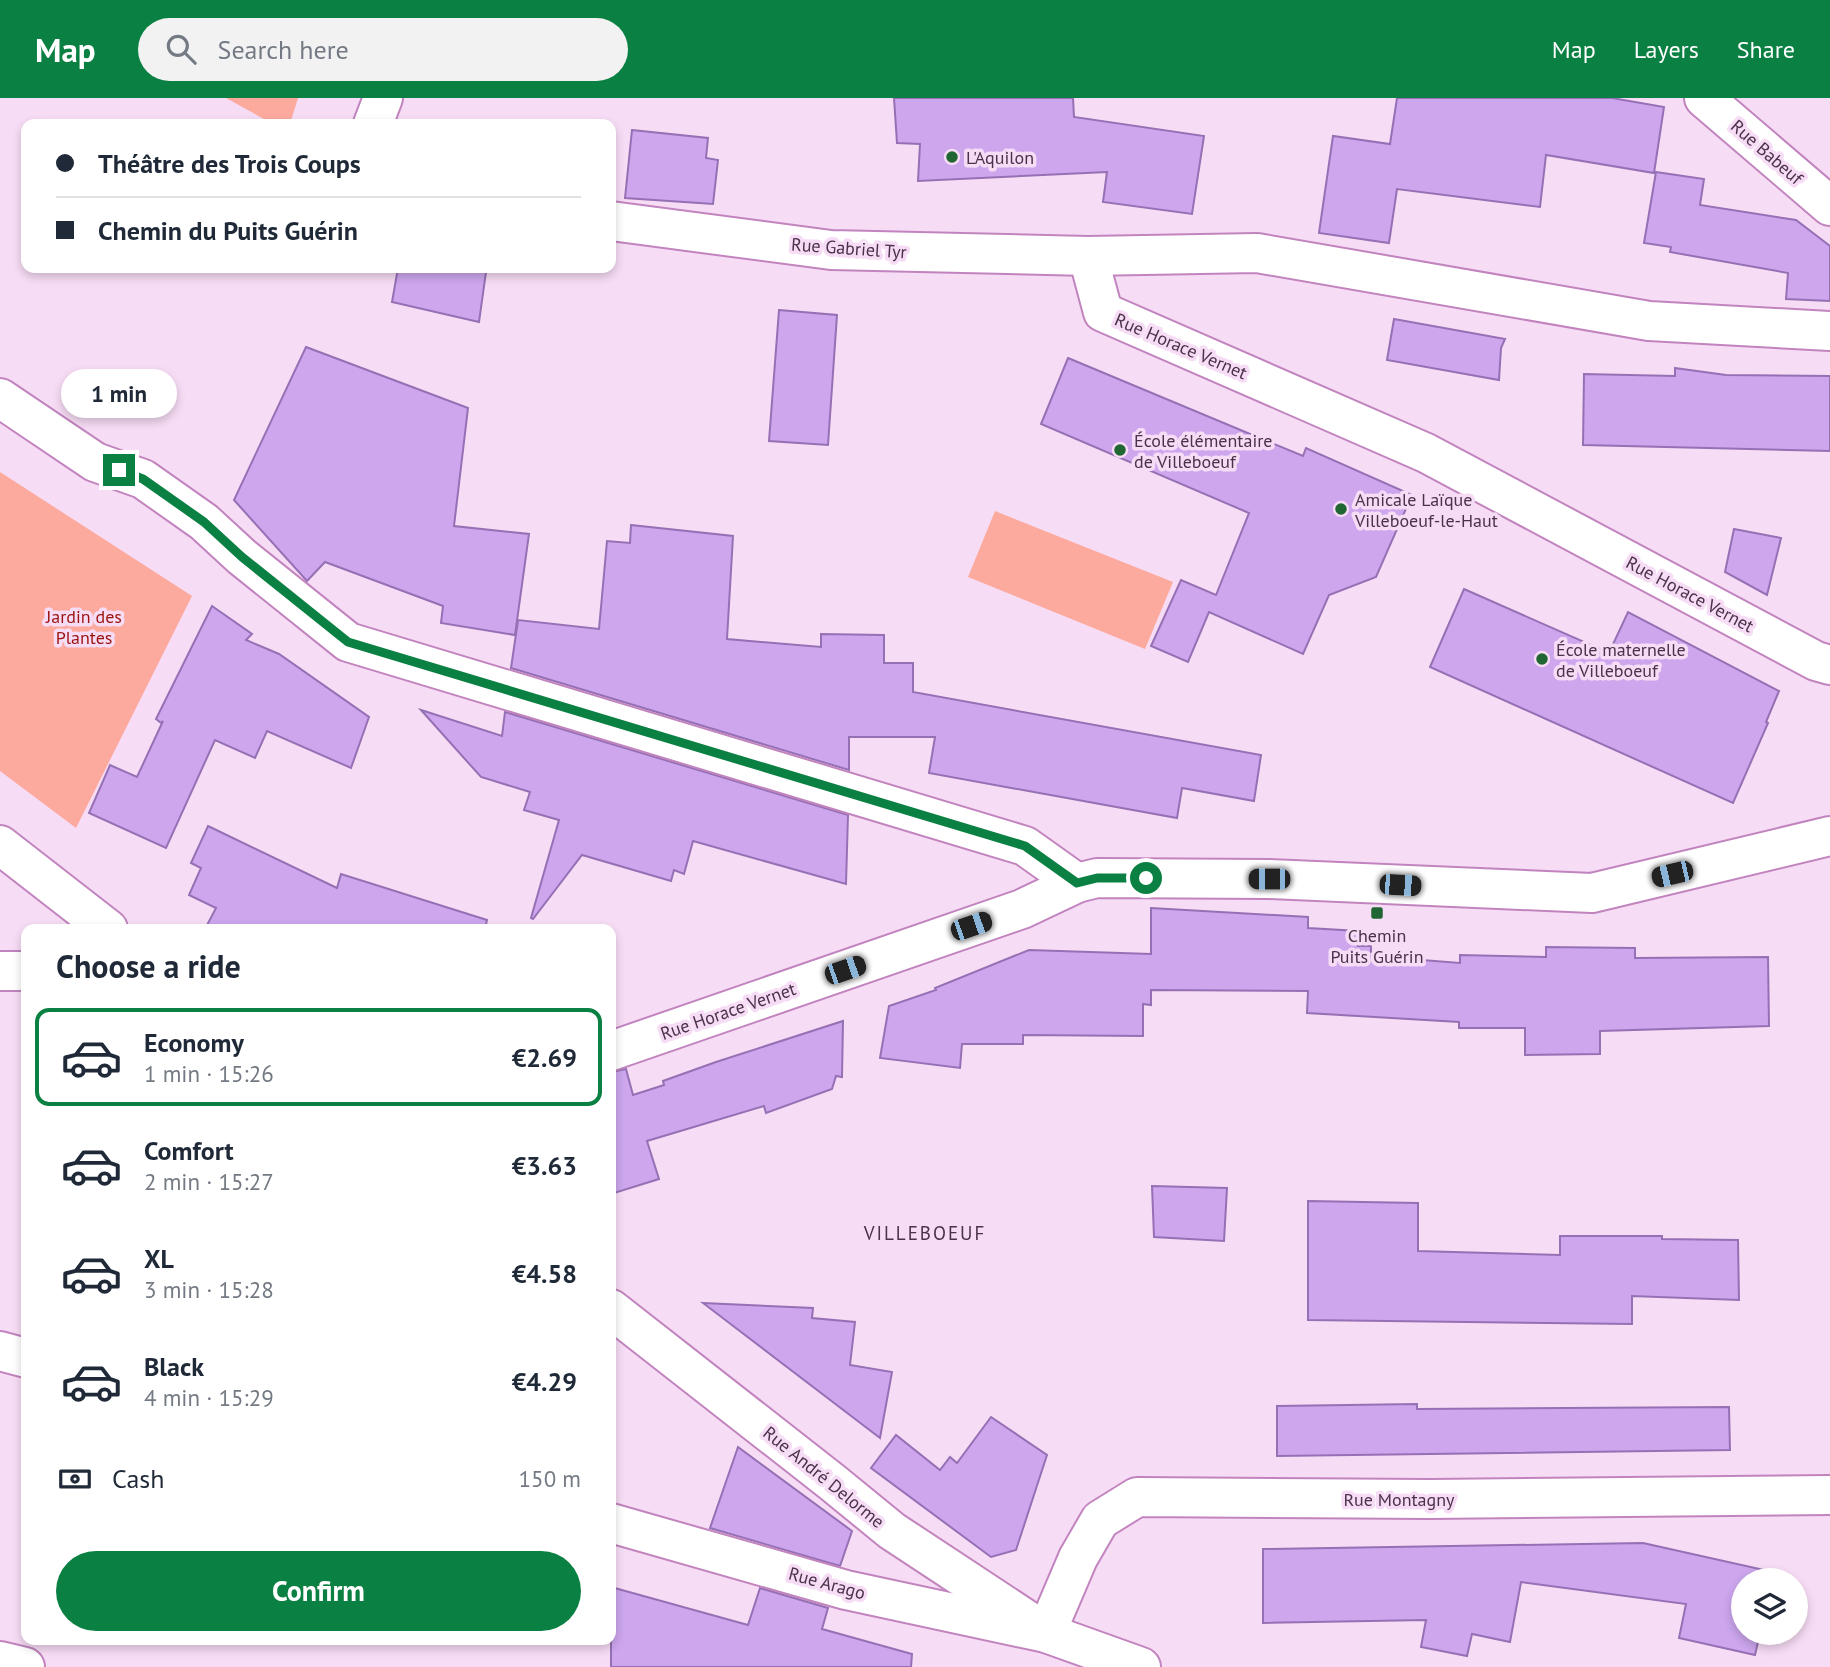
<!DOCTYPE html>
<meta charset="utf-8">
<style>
body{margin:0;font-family:"PT Sans",sans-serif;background:#f2f2f3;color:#1f2937;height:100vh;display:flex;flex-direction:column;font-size:26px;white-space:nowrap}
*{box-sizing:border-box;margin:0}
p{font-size:23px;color:#747a83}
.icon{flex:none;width:38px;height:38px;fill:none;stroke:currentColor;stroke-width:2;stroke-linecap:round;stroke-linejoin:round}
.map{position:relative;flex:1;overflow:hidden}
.sheet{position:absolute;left:21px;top:826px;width:595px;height:721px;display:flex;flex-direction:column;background:#fff;border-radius:14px;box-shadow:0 4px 10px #0003}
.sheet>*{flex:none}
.banner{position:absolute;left:21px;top:21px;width:595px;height:154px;border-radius:14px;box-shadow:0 4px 10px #0003;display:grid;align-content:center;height:154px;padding:0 35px;background:#fff}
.fabs{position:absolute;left:1731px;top:1470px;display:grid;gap:14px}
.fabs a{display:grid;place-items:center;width:77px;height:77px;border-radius:50%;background:#fff;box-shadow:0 4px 10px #0003;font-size:35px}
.end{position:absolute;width:32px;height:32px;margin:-16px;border:9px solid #0b8043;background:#fff;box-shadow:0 0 0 4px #fff}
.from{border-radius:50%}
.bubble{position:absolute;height:49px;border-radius:24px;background:#fff;box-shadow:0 4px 10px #0003;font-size:23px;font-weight:800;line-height:49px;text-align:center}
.car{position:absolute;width:21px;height:42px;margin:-21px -10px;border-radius:9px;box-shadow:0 0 5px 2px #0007;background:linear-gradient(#222 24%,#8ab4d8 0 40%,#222 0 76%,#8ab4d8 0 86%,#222 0)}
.banner b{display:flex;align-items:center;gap:24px;height:66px;font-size:26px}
.banner b+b{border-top:2px solid #e0e1e3}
.banner i{width:18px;height:18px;background:#1f2937}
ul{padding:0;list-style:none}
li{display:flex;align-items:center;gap:21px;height:98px;margin:0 14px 10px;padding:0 21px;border:4px solid transparent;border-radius:14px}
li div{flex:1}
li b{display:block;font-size:26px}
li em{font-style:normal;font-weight:800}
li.selected{border-color:#0b8043}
li>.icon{width:63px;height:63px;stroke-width:1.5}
h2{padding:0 35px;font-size:32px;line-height:84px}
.pay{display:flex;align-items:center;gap:18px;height:77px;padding:0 35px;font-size:26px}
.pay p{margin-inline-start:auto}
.primary-button{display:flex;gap:14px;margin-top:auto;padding:14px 35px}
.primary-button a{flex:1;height:80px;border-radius:42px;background:#0b8043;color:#fff;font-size:28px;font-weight:800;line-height:80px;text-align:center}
header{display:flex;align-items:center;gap:42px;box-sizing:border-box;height:98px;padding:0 35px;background:#0b8043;color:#fff}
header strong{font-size:33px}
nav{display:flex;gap:38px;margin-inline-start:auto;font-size:24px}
.search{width:490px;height:63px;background:#f2f2f3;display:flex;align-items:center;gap:18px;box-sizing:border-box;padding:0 24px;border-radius:38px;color:#747a83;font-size:26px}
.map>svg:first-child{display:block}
.park{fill:#fcaa9d}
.building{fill:#cda6ee;stroke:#9670b4;stroke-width:2}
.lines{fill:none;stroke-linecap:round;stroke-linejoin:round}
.minor-casing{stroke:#c284be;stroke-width:42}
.minor{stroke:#fff;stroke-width:38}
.route{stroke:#0b8043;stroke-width:9}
.poi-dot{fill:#1f6632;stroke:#f7dcf5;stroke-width:2.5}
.labels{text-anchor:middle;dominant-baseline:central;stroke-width:7;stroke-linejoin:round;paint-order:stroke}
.street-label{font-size:18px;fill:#4b3149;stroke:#f7dcf5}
.poi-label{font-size:18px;fill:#4b3149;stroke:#f7dcf5;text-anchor:start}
.park-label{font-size:18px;fill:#9b130e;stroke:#f7dcf5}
.neighbourhood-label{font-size:19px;letter-spacing:2px;fill:#4b3149;stroke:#f7dcf5}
</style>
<header>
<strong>Map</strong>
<div class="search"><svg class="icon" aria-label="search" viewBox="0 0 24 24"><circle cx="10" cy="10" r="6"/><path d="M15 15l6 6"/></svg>Search here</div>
<nav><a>Map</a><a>Layers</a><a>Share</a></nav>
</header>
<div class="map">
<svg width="1830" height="1569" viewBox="0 0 1830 1569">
<rect width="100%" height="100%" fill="#f7dcf5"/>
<g class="park">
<polygon points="226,0 298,0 290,26 273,26"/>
<polygon points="0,374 192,498 76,730 0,673"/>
<polygon points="995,413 1173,484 1145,551 968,479"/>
</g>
<g class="building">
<polygon points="894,0 1073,0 1074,19 1204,38 1192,116 1103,104 1107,74 918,83 920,46 897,45"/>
<polygon points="1397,0 1612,0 1664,9 1654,75 1546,57 1540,109 1397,91 1389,145 1319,135 1333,38 1390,46"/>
<polygon points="632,32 708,40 706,60 718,62 713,106 625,100"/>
<polygon points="1656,74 1704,81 1700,107 1796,122 1830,148 1830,203 1786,201 1788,175 1670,154 1671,149 1644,145"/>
<polygon points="398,170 482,170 482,173 486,174 479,224 392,204"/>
<polygon points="779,212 837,217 828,347 769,343"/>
<polygon points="1394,221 1505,241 1501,250 1499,282 1387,262"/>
<polygon points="306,249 468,310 454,428 529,436 515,537 441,525 443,508 325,464 307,483 234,402"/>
<polygon points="1068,260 1303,358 1306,350 1412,397 1376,479 1329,497 1303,556 1209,514 1188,564 1151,548 1181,482 1216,497 1249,415 1041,326"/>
<polygon points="1675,270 1726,277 1830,278 1830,353 1583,347 1584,276 1675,278"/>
<polygon points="631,427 733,438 727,541 821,549 821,536 884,537 884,565 913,565 913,594 1261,657 1254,703 1182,690 1177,720 929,675 935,639 849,639 849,672 511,570 518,522 599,531 607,443 630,445"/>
<polygon points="1734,431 1781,440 1767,497 1725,474"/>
<polygon points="1464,491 1609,555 1628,514 1779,593 1766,624 1768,625 1733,705 1430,569"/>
<polygon points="212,508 252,536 246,542 279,556 369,619 351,670 267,633 255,660 215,642 166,750 89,715 110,667 137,679 163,623 161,625 156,621"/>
<polygon points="421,612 502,638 505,614 848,717 846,786 693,743 684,776 674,772 671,783 582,757 533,821 531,820 559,722 524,712 530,694 481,679"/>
<polygon points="208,728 337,790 341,776 487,822 485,831 205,831 216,810 189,797 201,770 191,765"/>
<polygon points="1151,810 1308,819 1308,830 1359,833 1358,848 1371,848 1371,858 1460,865 1460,857 1546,859 1546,849 1635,850 1635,860 1768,859 1769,928 1600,933 1600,956 1525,957 1525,930 1459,930 1459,924 1307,915 1308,893 1151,892 1151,907 1143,906 1143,938 1023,937 1023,946 962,946 960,970 880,960 889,908 936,892 935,890 1029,852 1151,856"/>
<polygon points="843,923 842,979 836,978 832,991 766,1015 764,1008 647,1043 659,1081 611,1096 611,974 626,971 633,997 664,987 663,983 716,964"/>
<polygon points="1152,1088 1227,1090 1224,1143 1154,1139"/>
<polygon points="1308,1103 1418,1105 1418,1153 1560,1157 1560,1138 1662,1138 1662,1141 1738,1142 1739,1202 1632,1198 1632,1226 1308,1222"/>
<polygon points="703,1205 813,1210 812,1220 855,1224 850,1267 892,1274 880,1340"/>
<polygon points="1417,1306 1417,1311 1729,1309 1730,1352 1277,1358 1277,1308"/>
<polygon points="991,1319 1047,1357 1016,1452 991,1459 871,1370 896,1337 940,1372 950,1359 957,1365"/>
<polygon points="738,1349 852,1433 840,1468 710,1430"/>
<polygon points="1643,1445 1773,1474 1771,1482 1743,1482 1743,1535 1760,1535 1755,1557 1679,1540 1686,1506 1521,1484 1510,1544 1472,1536 1467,1558 1421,1549 1426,1522 1263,1525 1263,1451"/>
<polygon points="611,1489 748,1527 760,1490 828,1510 822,1531 912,1556 911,1569 611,1569"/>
</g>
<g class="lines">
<g class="minor-casing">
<g id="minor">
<polyline points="1704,0 1830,108"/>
<polyline points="373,26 383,0"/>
<polyline points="611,123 831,152 1088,158 1257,155 1649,223 1830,233"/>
<polyline points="1088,158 1103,214 1426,355 1816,563 1830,567"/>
<polyline points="0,300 95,364 143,381 204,424 242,459 348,544 1025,748 1077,785"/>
<polyline points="0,747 108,831"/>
<polyline points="0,873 26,873"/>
<polyline points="611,953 1022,811 1077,785 1097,780 1269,781 1592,795 1830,738"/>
<polyline points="611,1211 832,1384 892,1433 1027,1522"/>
<polyline points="0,1253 26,1260"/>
<polyline points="611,1425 846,1492 1046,1535 1141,1569"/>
<polyline points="1046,1535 1078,1460 1100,1422 1137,1399 1430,1401 1830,1397"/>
<polyline points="0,1563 25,1569"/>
</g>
</g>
<use href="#minor" class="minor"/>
</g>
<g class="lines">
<polyline class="route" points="119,372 143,381 204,424 242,459 348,544 1025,748 1077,785 1097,780 1146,780"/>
</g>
<g class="poi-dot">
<circle cx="952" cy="59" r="7"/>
<circle cx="1120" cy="352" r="7"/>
<circle cx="1341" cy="411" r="7"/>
<circle cx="1542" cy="561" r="7"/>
<rect x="1370" y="808" width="14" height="14" rx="3.5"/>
</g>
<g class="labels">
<g class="street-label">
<text transform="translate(1767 54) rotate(41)">Rue Babeuf</text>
<text transform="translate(849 150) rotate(4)">Rue Gabriel Tyr</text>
<text transform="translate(1181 248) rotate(23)">Rue Horace Vernet</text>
<text transform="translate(1690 496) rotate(28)">Rue Horace Vernet</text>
<text transform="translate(728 913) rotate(-19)">Rue Horace Vernet</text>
<text transform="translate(824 1379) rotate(39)">Rue André Delorme</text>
<text x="1399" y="1401">Rue Montagny</text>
<text transform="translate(827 1485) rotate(15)">Rue Arago</text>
</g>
<g class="poi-label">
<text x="966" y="59">L'Aquilon</text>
<text x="1134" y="342">École élémentaire<tspan x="1134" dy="21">de Villeboeuf</tspan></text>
<text x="1355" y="401">Amicale Laïque<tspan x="1355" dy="21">Villeboeuf-le-Haut</tspan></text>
<text x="1556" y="551">École maternelle<tspan x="1556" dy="21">de Villeboeuf</tspan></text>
<text x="1377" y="837" text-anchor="middle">Chemin<tspan x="1377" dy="21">Puits Guérin</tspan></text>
</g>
<g class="park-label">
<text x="84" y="518">Jardin des<tspan x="84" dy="21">Plantes</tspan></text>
</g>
<g class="neighbourhood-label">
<text x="925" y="1135">VILLEBOEUF</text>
</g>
</g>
</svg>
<div class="fabs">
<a><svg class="icon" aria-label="layers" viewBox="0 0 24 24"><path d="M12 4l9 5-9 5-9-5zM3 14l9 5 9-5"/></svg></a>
</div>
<i class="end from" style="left:1146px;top:780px"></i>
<i class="end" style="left:119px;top:372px"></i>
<div class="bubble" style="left:61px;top:271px;width:116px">1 min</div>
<i class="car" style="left:1672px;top:776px;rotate:257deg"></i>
<i class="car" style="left:1269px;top:781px;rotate:270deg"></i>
<i class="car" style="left:1400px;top:787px;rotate:93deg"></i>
<i class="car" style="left:971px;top:828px;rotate:71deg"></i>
<i class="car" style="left:845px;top:872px;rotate:71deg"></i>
<div class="banner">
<b><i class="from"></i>Théâtre des Trois Coups</b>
<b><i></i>Chemin du Puits Guérin</b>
</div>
<section class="sheet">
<h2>Choose a ride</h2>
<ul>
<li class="selected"><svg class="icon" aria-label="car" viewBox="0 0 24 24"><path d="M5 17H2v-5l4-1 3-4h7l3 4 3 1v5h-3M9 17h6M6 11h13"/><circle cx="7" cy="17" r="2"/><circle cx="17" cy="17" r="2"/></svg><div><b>Economy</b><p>1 min · 15:26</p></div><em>€2.69</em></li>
<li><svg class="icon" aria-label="car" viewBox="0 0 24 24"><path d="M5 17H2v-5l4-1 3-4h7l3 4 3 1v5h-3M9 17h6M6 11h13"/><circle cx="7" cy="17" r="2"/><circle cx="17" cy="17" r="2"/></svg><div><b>Comfort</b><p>2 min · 15:27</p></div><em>€3.63</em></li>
<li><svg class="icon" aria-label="car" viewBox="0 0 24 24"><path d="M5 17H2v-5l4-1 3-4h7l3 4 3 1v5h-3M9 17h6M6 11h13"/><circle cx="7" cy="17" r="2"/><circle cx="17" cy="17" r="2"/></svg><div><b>XL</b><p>3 min · 15:28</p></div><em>€4.58</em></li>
<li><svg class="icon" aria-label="car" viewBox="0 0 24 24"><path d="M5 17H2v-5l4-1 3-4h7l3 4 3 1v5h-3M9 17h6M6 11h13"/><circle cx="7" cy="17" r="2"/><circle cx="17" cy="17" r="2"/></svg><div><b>Black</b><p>4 min · 15:29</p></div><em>€4.29</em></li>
</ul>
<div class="pay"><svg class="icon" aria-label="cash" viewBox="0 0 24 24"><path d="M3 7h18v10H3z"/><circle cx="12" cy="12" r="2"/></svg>Cash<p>150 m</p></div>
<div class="primary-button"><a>Confirm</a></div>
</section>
</div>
